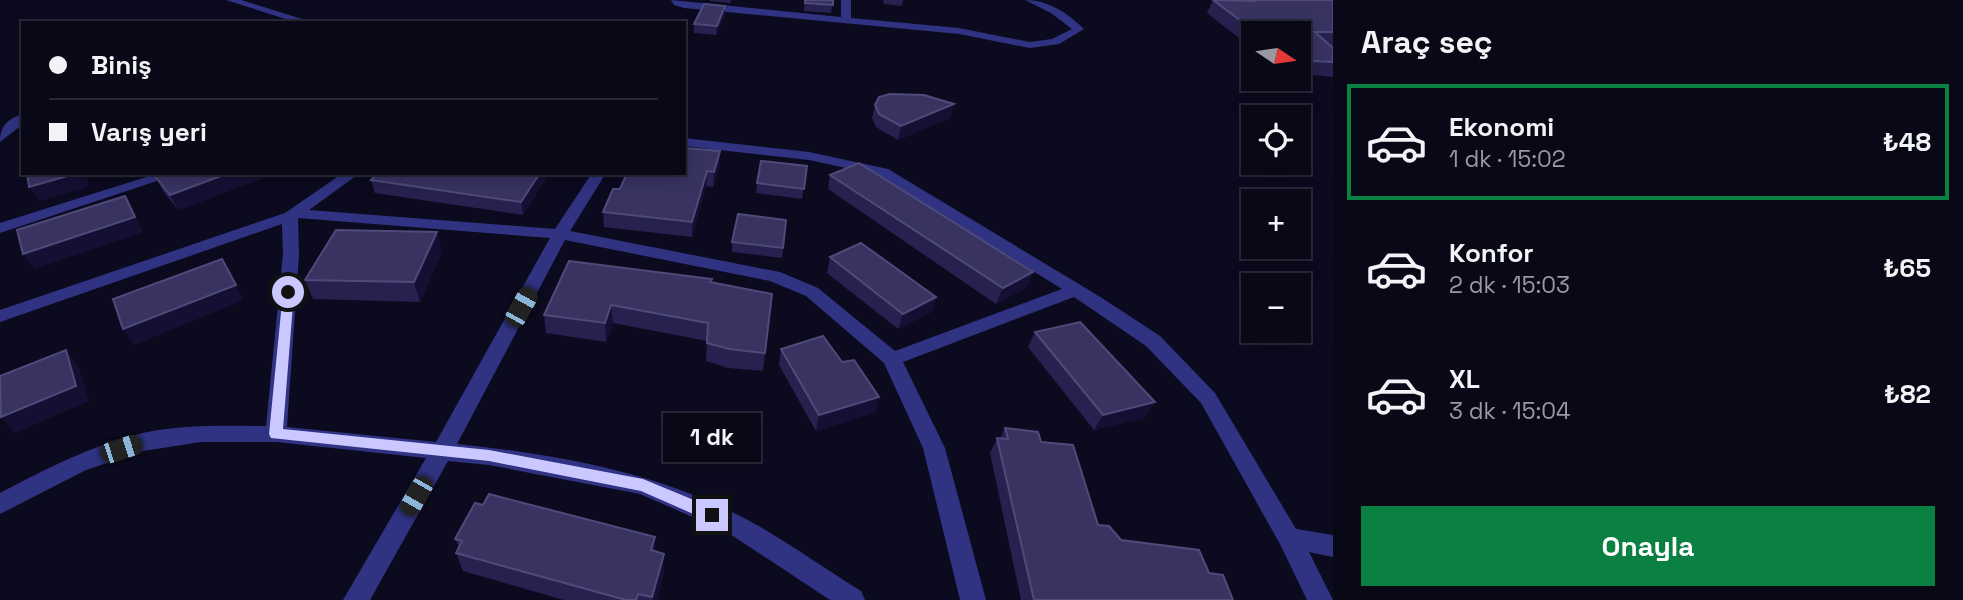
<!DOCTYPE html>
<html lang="tr">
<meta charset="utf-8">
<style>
body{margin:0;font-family:"Space Grotesk",sans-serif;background:#121120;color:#f1f3f6;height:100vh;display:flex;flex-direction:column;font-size:26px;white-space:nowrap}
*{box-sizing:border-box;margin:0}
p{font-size:23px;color:#999aa1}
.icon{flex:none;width:38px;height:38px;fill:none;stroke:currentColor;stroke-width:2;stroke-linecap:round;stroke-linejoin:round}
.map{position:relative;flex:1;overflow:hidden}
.panel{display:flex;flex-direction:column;background:#090817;width:630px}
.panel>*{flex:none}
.banner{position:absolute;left:21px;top:21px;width:665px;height:154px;border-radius:0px;box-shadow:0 4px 18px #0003,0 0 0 2px #292936;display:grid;align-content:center;height:154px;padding:0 28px;background:#090817}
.needle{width:46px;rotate:103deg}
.controls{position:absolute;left:1241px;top:21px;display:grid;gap:14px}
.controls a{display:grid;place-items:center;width:70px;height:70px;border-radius:0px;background:#090817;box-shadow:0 4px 18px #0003,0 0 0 2px #292936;font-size:35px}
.end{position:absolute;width:32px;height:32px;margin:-16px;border:9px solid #cac8ff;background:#111;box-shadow:0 0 0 4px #111}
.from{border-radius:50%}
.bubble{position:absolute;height:49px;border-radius:0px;background:#090817;box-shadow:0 4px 18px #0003,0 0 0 2px #292936;font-size:23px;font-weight:800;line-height:49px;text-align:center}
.car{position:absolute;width:21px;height:42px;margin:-21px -10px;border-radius:9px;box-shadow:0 0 5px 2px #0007;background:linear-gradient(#222 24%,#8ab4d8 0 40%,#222 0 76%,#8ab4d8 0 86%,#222 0)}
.banner b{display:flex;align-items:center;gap:24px;height:66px;font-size:26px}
.banner b+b{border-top:2px solid #292936}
.banner i{width:18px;height:18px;background:#f1f3f6}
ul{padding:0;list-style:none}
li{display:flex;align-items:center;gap:21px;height:116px;margin:0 14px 10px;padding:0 14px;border:4px solid transparent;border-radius:0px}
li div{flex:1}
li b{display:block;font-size:26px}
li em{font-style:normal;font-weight:800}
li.current{border-color:#0b8043}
li>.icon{width:63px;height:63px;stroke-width:1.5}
h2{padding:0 28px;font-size:32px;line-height:84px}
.cta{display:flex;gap:14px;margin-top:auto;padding:14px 28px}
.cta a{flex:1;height:80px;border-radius:0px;background:#0b8043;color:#fff;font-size:28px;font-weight:800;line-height:80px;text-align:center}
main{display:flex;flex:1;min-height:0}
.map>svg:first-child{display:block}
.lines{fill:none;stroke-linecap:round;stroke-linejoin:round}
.minor{fill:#303382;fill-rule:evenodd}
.wall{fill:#26214e}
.shaded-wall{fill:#141033}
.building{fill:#383361;stroke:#4f4a7a;stroke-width:2}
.route{fill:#cac8ff}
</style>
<main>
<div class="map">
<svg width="1333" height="600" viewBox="0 0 1333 600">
<rect width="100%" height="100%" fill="#0c0a1f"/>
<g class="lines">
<g class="minor">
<polygon points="226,0 241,0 315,23 298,23"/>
<path d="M671,0L841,17V0H851V18L959,28L1030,42L1052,39L1072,29L1051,13L1025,0C1048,0 1068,13 1084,29L1059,44L1030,48L959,34L684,8L674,5Z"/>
<path d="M23,114V124L0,142C0,126 7,119 23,114Z"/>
<path d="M684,138L809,152L888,169L1102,298L1160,336L1215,393L1296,529L1333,535V557L1309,552L1333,600H1307L1281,546L1201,403L1146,346L1074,297L903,362L945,448L986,600H960L923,448L884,363L806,296L770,281L565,240L457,444C553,454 657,472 744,518C784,539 822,567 861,591L865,600H830L727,532L640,494L489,465L448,461L370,600H343L426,458L276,442H201L143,451L86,470L0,514V493C46,469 92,445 143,433C184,424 225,426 266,426L283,254L282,224L0,322V310L285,213L343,173H360L309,210L555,229L592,173H606L570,231L780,272L818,288L895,351L1062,289L878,175L809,160L684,146ZM298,218L550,238L436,442L287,427L299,254Z"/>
<polygon points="159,173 181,173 0,233 0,223"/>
</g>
</g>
<g class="wall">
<polygon points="710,0 731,0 730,3 710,1"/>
<polygon points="805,0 833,0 831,13 804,11"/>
<polygon points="883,0 903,0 902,6 884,4"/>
<polygon points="1213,0 1330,0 1333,1 1333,46 1330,46 1333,48 1333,77 1298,74 1298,33 1253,33 1253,49 1207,13"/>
<polygon points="725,15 716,35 694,33 694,24"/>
<polygon points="954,104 950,118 898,140 876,127 872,118 875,105"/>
<polygon points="720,151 720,166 713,187 706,186 692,237 604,227 603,212 620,189"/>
<polygon points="807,166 802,199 756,193 757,183"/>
<polygon points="549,173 523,215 375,193 371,180"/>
<polygon points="830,175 1033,272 1027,287 996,304 828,189"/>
<polygon points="155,176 263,178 178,210 163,191"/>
<polygon points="732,242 783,248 782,258 732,252"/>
<polygon points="442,251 420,302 313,299 305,280"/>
<polygon points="830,257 936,297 931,312 898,329 827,273"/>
<polygon points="712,279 711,283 772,294 763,371 728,368 706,361 707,341 613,323 606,342 546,333 544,315"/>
<polygon points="1035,332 1155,402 1144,418 1094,430 1028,347"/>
<polygon points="781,349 842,362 879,397 875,412 816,431 779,365"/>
<polygon points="1005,428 1041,442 1098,525 1121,540 1209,573 1233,600 1021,600 990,453 997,438 1000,438"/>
<polygon points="655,537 655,551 664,554 664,572 657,600 564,600 463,571 456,553 459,548 455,539"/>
</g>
<g class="shaded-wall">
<polygon points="725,6 725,15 716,35 717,26"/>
<polygon points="954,104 950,118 898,140 901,126"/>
<polygon points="720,151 720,166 713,187 714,172"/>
<polygon points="707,171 706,186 692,237 692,222"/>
<polygon points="78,173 86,173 89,187 39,201 29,187"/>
<polygon points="229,173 261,173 263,178 178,210 170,195"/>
<polygon points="540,173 549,173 523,215 521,202"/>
<polygon points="125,196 143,232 35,269 23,254"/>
<polygon points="437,232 442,251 420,302 414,282"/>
<polygon points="1033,272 1027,287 996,304 1003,288"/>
<polygon points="236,285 244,300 134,345 123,329"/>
<polygon points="936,297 931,312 898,329 903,314"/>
<polygon points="611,305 613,323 606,342 605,323"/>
<polygon points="66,350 78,365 89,401 15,433 1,417"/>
<polygon points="879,397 875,412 816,431 819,415"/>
<polygon points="1155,402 1144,418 1094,430 1103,415"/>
<polygon points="655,537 656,556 651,550"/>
<polygon points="664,554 664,572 657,600 652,600"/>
</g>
<g class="building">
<polygon points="805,0 833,0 833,5 805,3"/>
<polygon points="1213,0 1256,1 1254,0 1330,0 1333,1 1333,32 1315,32 1333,48 1333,62 1298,60 1298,33 1257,33"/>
<polygon points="704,4 725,6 717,26 694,24"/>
<polygon points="890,94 924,95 954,104 901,126 879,114 875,105 879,97"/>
<polygon points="684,148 720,151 714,172 707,171 692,222 603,212 613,189 620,189 627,173 684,173"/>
<polygon points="761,161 807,166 804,189 757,183"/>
<polygon points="859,163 1033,272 1003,288 830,175"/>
<polygon points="27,173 78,173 29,187"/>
<polygon points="164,173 229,173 170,195 155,176"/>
<polygon points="377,173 540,173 521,202 371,180"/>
<polygon points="125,196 135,217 23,254 17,230"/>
<polygon points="738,214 786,220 783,248 732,242"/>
<polygon points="336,230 437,232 414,282 305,280"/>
<polygon points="861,243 936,297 903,314 830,257"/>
<polygon points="222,259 236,285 123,329 113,299"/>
<polygon points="569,261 712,279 710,282 772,294 765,353 729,349 707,343 708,323 611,305 605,323 544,315"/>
<polygon points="1080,322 1155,402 1103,415 1035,332"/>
<polygon points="823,336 842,362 854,360 879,397 819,415 781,349"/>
<polygon points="66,350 76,386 1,417 0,376"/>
<polygon points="1005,428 1038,432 1041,442 1073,445 1098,525 1109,526 1121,540 1199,550 1209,573 1223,575 1233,600 1034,600 997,438 1008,439"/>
<polygon points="489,494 655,537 651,550 664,554 652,597 638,594 636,600 626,600 456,553 462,541 455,539 475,503 483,505"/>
</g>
<polygon class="route" points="288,288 294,292 283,429 489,450 643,479 718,510 720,515 718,520 707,520 641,491 489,461 271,438 269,434 283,292"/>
</svg>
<div class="controls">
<a><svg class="needle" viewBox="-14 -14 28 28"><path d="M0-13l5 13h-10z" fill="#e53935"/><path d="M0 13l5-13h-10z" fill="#999aa1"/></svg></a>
<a><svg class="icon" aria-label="locate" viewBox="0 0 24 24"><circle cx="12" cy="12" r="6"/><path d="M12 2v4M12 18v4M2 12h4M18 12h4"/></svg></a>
<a>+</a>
<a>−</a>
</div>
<i class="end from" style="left:288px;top:292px"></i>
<i class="end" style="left:712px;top:515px"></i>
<div class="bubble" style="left:663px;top:413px;width:98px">1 dk</div>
<i class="car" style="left:521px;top:307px;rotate:29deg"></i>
<i class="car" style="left:121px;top:449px;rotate:72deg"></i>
<i class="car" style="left:416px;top:496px;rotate:210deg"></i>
<div class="banner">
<b><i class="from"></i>Biniş</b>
<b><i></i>Varış yeri</b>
</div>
</div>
<section class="panel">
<h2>Araç seç</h2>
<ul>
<li class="current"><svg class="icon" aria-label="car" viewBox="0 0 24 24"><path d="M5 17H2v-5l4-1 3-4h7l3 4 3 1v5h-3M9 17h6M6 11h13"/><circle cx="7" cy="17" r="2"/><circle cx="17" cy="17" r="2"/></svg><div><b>Ekonomi</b><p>1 dk · 15:02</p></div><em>₺48</em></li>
<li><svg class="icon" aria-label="car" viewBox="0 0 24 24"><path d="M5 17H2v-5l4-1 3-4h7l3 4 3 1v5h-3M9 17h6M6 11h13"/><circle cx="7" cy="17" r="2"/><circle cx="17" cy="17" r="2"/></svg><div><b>Konfor</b><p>2 dk · 15:03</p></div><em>₺65</em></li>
<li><svg class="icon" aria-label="car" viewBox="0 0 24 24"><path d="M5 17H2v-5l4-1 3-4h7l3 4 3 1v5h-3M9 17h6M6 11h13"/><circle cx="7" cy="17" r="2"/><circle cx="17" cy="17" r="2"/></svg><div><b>XL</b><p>3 dk · 15:04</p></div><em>₺82</em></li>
</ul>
<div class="cta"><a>Onayla</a></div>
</section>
</main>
